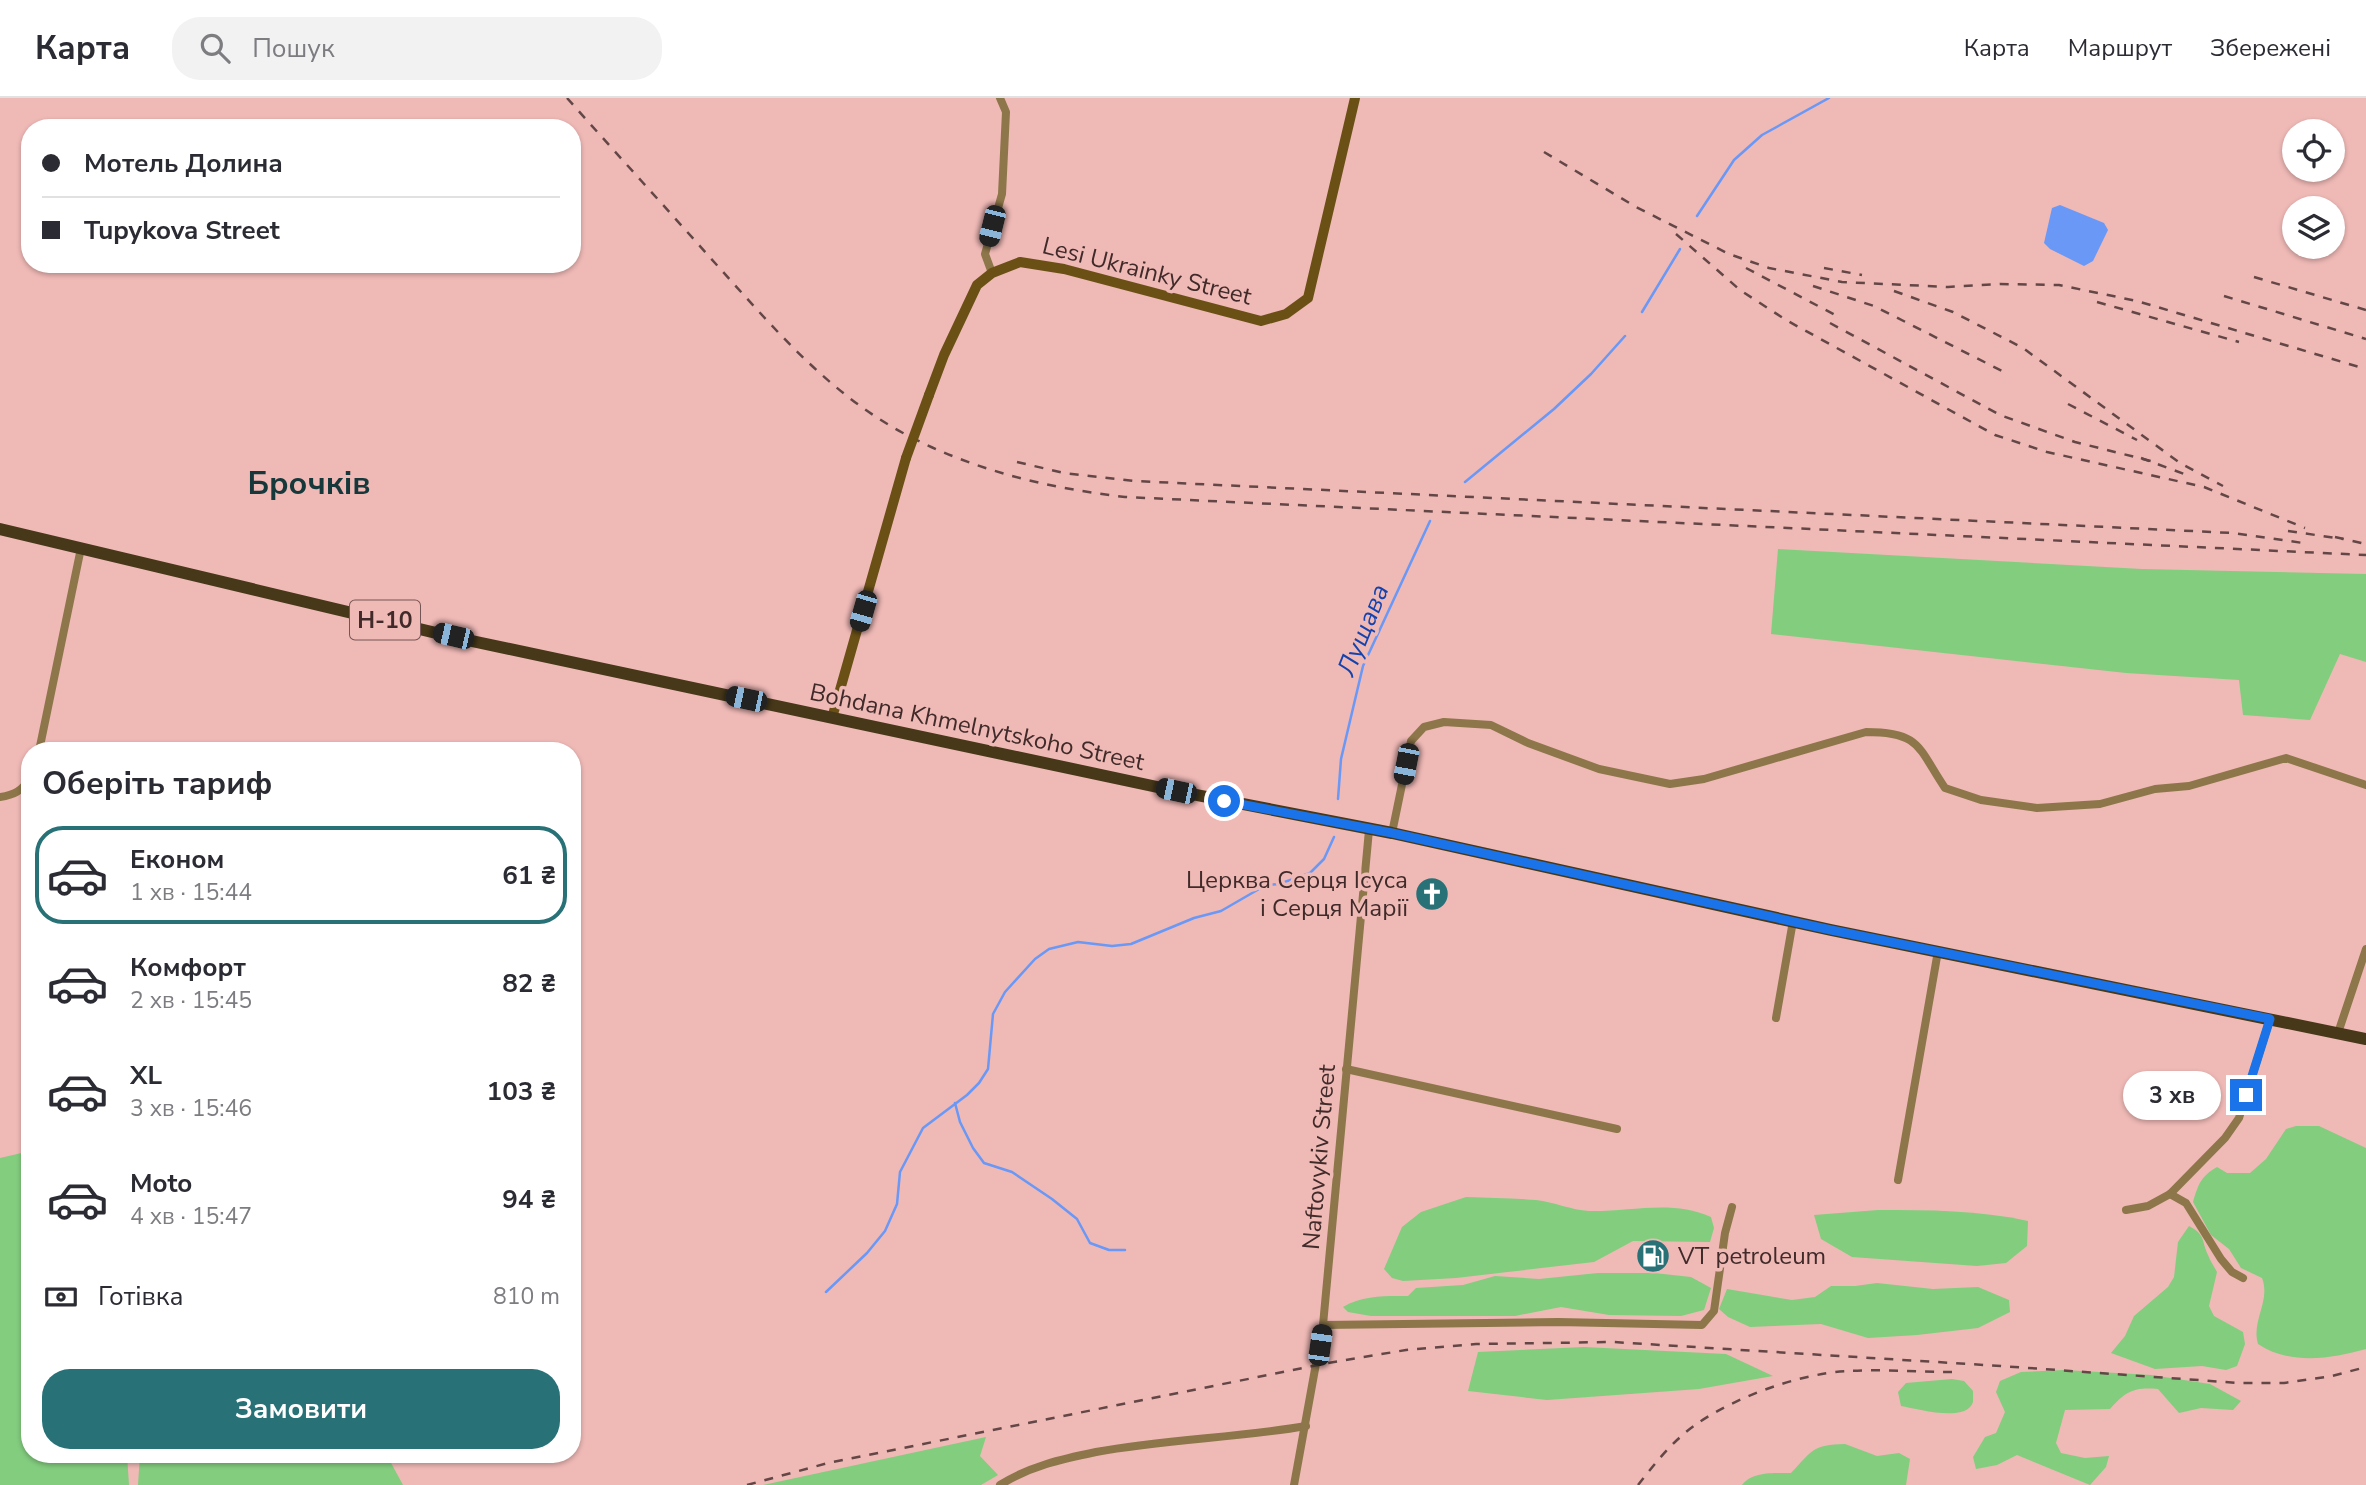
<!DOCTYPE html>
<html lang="uk">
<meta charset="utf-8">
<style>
body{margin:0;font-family:"Nunito Sans",sans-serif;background:#f2f2f3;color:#2b2b33;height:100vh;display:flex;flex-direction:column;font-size:26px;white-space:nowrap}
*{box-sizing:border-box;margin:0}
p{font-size:23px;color:#7c7c81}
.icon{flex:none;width:38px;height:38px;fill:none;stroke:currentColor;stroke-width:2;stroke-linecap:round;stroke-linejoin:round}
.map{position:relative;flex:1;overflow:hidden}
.panel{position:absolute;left:21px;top:644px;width:560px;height:721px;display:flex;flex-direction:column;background:#fff;border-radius:28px;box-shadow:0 2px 5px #0004}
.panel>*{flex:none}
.banner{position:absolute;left:21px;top:21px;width:560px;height:154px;border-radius:28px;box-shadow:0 2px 5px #0004;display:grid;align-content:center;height:154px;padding:0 21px;background:#fff}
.buttons{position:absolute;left:2282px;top:21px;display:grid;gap:14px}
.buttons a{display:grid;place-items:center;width:63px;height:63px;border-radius:50%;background:#fff;box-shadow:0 2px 5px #0004;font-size:35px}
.end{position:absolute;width:32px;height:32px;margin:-16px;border:9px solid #1a73e8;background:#fff;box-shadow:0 0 0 4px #fff}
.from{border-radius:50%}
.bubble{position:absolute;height:49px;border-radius:24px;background:#fff;box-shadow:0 2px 5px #0004;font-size:23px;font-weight:700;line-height:49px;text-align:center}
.car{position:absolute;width:21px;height:42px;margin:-21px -10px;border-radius:9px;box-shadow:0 0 5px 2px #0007;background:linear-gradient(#222 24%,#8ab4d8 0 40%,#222 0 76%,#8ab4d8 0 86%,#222 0)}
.banner b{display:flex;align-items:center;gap:24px;height:66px;font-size:26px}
.banner b+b{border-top:2px solid #e1e1e2}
.banner i{width:18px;height:18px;background:#2b2b33}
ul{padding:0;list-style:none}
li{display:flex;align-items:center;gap:21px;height:98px;margin:0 14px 10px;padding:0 7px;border:4px solid transparent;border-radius:28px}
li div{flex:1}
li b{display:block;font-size:26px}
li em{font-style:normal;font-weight:700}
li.current{border-color:#277177}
li>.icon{width:63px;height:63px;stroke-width:1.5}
h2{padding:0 21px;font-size:32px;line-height:84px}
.pay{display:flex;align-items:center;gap:18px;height:77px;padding:0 21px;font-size:26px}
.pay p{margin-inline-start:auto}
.button{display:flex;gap:14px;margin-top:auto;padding:14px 21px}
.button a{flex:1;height:80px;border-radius:28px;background:#277177;color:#fff;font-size:28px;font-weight:700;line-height:80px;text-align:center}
header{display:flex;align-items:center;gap:42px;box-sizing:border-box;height:98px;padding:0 35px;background:#fff;border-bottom:2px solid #e1e1e2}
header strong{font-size:33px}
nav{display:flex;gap:38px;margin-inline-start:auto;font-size:24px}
.search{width:490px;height:63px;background:#f2f2f3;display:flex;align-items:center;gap:18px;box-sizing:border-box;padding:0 24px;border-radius:28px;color:#7c7c81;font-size:26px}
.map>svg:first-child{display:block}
.green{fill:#83cd7f}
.water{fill:#6998f6}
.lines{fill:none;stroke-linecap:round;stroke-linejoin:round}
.stream{stroke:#6998f6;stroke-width:2.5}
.street{stroke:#8d764a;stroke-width:8}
.secondary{stroke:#6a5015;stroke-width:10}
.primary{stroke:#473819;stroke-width:12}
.rail{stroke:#634746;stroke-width:2.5;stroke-dasharray:9 9;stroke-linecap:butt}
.secondary-bridge{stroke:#6a5015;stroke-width:10}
.route{stroke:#1a73e8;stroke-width:9}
.labels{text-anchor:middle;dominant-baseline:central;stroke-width:7;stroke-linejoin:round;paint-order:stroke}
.shield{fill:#efb9b6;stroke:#745654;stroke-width:2}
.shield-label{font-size:23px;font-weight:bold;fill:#402b2a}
.street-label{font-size:24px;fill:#402b2a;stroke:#efb9b6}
.poi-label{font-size:24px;fill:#402b2a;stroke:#efb9b6;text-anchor:end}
.water-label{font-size:26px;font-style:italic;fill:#1443ae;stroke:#efb9b6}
.district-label{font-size:32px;font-weight:bold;fill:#16383b;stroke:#efb9b6}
</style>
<header>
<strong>Карта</strong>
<div class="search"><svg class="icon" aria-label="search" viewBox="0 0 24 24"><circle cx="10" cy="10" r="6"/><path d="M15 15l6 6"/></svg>Пошук</div>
<nav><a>Карта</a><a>Маршрут</a><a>Збережені</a></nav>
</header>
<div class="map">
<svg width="2366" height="1387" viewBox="0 0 2366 1387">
<rect width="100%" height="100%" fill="#efb9b6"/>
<g class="green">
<polygon points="1778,451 2142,471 2366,476 2366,564 2340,556 2310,622 2243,617 2239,582 2126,575 1771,536"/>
<path d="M2296,1028H2319L2366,1050V1251C2331,1261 2289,1267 2258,1246C2251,1223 2271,1203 2262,1180L2241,1170L2229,1151L2211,1137L2193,1104C2198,1087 2201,1078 2217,1069L2227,1075H2250L2266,1061L2286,1031Z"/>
<polygon points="30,1053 30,1356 127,1356 129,1387 0,1387 0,1060"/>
<path d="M1466,1099C1489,1100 1513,1100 1536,1102C1554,1104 1571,1112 1589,1113C1630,1114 1672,1101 1711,1119L1714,1130L1710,1144L1633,1143L1594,1164L1456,1180L1403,1183L1392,1180L1384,1171L1402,1129L1421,1114Z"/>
<path d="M1878,1112C1929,1112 1978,1112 2028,1123L2027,1148L2006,1165L1977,1168L1852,1159L1821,1141L1814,1117Z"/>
<path d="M2189,1128C2206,1137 2201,1142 2208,1157C2210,1163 2214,1168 2217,1174L2209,1208L2214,1218L2243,1234L2245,1246L2237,1268L2226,1272L2202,1268L2155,1271L2111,1255L2125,1238L2134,1218L2168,1189L2174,1179L2178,1144Z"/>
<path d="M1598,1175H1654L1691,1179L1711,1190L1704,1212L1681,1218L1609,1217L1561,1209L1515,1218H1371L1348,1214L1343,1209C1363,1197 1386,1198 1408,1198L1416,1190L1463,1187L1495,1178L1539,1181Z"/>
<polygon points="1877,1185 1933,1191 1978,1189 2009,1202 2010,1214 1978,1230 1917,1237 1868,1240 1821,1226 1750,1229 1728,1219 1719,1211 1727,1191 1792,1202 1815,1199 1831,1188 1855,1188"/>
<polygon points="1584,1249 1726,1256 1773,1278 1699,1291 1547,1302 1468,1293 1478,1254"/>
<path d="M2064,1272L2151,1277L2210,1286L2241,1303L2233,1312L2201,1310L2179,1315L2158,1291C2134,1289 2126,1293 2110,1311L2065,1312L2056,1345L2061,1355L2085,1360L2109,1358L2106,1369L2090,1387L2017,1357L1997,1367L1976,1371L1973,1359L1985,1339L1996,1335L2005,1314L1996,1294L2000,1283L2021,1274Z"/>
<path d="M1952,1281L1964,1283L1973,1293C1973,1293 1973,1304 1973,1304C1966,1325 1918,1311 1901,1308L1898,1294L1906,1285Z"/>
<polygon points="986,1339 980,1358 998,1377 981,1387 763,1387"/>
<path d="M1845,1346L1877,1358L1899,1355L1910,1361L1906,1387H1742C1752,1373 1775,1375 1791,1375C1813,1352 1812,1347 1845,1346Z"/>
<polygon points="140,1356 389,1356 390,1363 403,1387 138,1387"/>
</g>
<polygon class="water" points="2060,107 2104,125 2108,132 2093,163 2084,168 2050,151 2044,145 2052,110"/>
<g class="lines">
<g class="stream">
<polyline points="1697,118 1734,62 1762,37 1829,0"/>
<polyline points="1642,214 1680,151"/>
<polyline points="1465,384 1554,311 1591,276 1625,238"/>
<polyline points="1338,701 1341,661 1363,568 1430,423"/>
<polyline points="955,1005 960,1024 973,1050 984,1065 1012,1074 1052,1101 1077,1121 1090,1145 1109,1152 1125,1152"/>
<polyline points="826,1194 867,1155 885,1133 897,1106 900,1074 923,1030 967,997 979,985 988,971 993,916 1005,894 1035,861 1049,851 1078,844 1112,848 1131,846 1194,820 1221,813 1266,787 1279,786 1310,775 1324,761 1334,739"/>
</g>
<g class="street">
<polyline points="992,175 985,156 1002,96 1006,14 1000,0"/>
<polyline points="39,653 81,450"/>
<path d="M0,699C14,697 22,693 30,680"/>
<path d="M1392,735L1411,643L1424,629L1444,624L1491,627L1528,645L1599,671L1670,686L1704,681L1866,634C1921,634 1918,650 1945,690L1981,702L2037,710L2100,706L2155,691L2189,688L2286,660L2366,687"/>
<polyline points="1776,920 1793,823"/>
<polyline points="2338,935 2366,851"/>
<polyline points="1346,971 1617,1031"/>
<polyline points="1898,1082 1938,853"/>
<polyline points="2170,1096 2186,1105 2221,1161 2232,1174 2243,1180"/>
<polyline points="2126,1112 2148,1108 2170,1096 2225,1040 2239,1020 2270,921"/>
<polyline points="1323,1227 1558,1224 1702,1227 1714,1213 1725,1135 1732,1109"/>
<path d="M1000,1387C1030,1368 1062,1361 1096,1354C1166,1341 1237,1340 1306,1328"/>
<polyline points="1294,1387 1323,1227 1369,732"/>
</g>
<g class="secondary">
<polyline points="929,297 944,257 977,187 992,175 1020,164 1064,171 1261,223 1286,216 1308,200 1355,0"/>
<polyline points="832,620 906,360"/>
</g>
<polyline class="primary" points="0,431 453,539 1176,693 1392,735 1831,832 2366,941"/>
<g class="rail">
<path d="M567,0C616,55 666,110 715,165C772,228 827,294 903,335C972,372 1047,390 1125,399L2366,457"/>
<polyline points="1544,54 1636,109 1729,156 1769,170 1842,184 1948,189 2000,186 2059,187 2137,203 2366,271"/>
<polyline points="1676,136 1740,192 1786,222 1995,337 2047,354 2204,389 2305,430"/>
<polyline points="1746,170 1839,219"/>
<polyline points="1824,170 1862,177"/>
<polyline points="2254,179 2366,212"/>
<polyline points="1813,188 1874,208 2004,274"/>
<polyline points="1894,193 1953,214 2023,250 2180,365 2223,388"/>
<polyline points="2224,198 2366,241"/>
<polyline points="2097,204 2239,244"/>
<polyline points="1830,225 2000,317 2075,344 2151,363"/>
<polyline points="2068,306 2137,342"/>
<polyline points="2141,360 2187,377"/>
<polyline points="1017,364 1064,375 1134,383 2233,435 2303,445"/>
<polyline points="2288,433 2343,441"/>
<polyline points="2335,439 2366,446"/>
<polyline points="747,1387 828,1365 1328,1265 1406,1252 1476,1246 1613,1244 2001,1268 2239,1285 2284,1285 2332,1278 2366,1269"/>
<path d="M1638,1387C1650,1372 1662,1356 1677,1342C1715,1305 1797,1275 1849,1273C1883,1271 1918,1274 1952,1274"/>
</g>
<polyline class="secondary-bridge" points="906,360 929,297"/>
</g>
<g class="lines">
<polyline class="route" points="1224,703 1392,735 1831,832 2270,921 2246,997"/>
</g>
<defs>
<g id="church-disc" transform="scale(1.75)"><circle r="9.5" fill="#277177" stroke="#efb9b6"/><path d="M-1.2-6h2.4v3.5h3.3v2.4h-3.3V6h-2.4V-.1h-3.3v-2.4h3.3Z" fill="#fff"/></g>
<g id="fuel-disc" transform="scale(1.75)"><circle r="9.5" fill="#277177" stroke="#efb9b6"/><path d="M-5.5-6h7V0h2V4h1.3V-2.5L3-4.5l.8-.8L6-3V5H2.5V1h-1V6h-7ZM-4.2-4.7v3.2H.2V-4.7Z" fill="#fff"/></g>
</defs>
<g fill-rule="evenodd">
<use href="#church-disc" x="1432" y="796"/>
<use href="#fuel-disc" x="1653" y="1158"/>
</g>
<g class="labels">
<rect class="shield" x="350" y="502.5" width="70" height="39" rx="5"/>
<g class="shield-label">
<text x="385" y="522">Н-10</text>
</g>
<g class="street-label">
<text transform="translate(1147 173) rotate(14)">Lesi Ukrainky Street</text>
<text transform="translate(977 629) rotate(12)">Bohdana Khmelnytskoho Street</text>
<text transform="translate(1319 1059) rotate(-85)">Naftovykiv Street</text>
</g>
<g class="poi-label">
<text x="1408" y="782">Церква Серця Ісуса<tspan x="1408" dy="28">і Серця Марії</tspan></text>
<text x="1678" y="1158" text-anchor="start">VT petroleum</text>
</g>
<g class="water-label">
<text transform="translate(1363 532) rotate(-68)">Лущава</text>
</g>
<g class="district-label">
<text x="309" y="385">Брочків</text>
</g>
</g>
</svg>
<div class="buttons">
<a><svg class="icon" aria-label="locate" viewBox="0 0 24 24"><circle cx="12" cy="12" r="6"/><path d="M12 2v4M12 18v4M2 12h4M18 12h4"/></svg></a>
<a><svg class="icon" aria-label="layers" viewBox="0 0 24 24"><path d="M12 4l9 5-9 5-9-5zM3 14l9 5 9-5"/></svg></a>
</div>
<i class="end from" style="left:1224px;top:703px"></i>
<i class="end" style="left:2246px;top:997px"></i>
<div class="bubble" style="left:2123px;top:973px;width:98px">3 хв</div>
<i class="car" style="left:992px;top:128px;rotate:194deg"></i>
<i class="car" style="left:863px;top:513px;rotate:196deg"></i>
<i class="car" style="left:453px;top:538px;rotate:283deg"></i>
<i class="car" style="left:746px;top:601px;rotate:282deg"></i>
<i class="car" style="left:1406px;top:666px;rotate:191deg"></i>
<i class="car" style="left:1176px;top:693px;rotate:282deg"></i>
<i class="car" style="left:1320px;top:1247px;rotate:8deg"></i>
<div class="banner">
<b><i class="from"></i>Мотель Долина</b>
<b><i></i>Tupykova Street</b>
</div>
<section class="panel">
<h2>Оберіть тариф</h2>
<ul>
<li class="current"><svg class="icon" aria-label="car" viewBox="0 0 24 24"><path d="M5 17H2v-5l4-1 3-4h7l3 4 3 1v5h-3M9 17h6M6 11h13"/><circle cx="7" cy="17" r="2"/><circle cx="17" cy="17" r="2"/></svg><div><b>Економ</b><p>1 хв · 15:44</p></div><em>61 ₴</em></li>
<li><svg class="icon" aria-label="car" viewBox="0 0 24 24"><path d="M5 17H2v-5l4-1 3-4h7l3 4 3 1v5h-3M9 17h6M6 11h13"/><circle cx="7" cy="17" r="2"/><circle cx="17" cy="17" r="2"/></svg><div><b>Комфорт</b><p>2 хв · 15:45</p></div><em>82 ₴</em></li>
<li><svg class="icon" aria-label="car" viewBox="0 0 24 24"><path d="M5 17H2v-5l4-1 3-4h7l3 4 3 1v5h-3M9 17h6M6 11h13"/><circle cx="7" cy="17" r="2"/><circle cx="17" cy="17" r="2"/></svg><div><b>XL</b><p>3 хв · 15:46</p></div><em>103 ₴</em></li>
<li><svg class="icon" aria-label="car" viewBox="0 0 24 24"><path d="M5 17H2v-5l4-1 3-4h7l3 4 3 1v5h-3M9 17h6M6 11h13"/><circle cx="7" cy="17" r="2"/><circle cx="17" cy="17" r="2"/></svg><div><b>Moto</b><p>4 хв · 15:47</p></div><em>94 ₴</em></li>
</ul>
<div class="pay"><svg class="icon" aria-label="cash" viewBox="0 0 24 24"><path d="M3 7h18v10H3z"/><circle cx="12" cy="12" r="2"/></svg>Готівка<p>810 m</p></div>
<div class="button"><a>Замовити</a></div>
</section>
</div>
